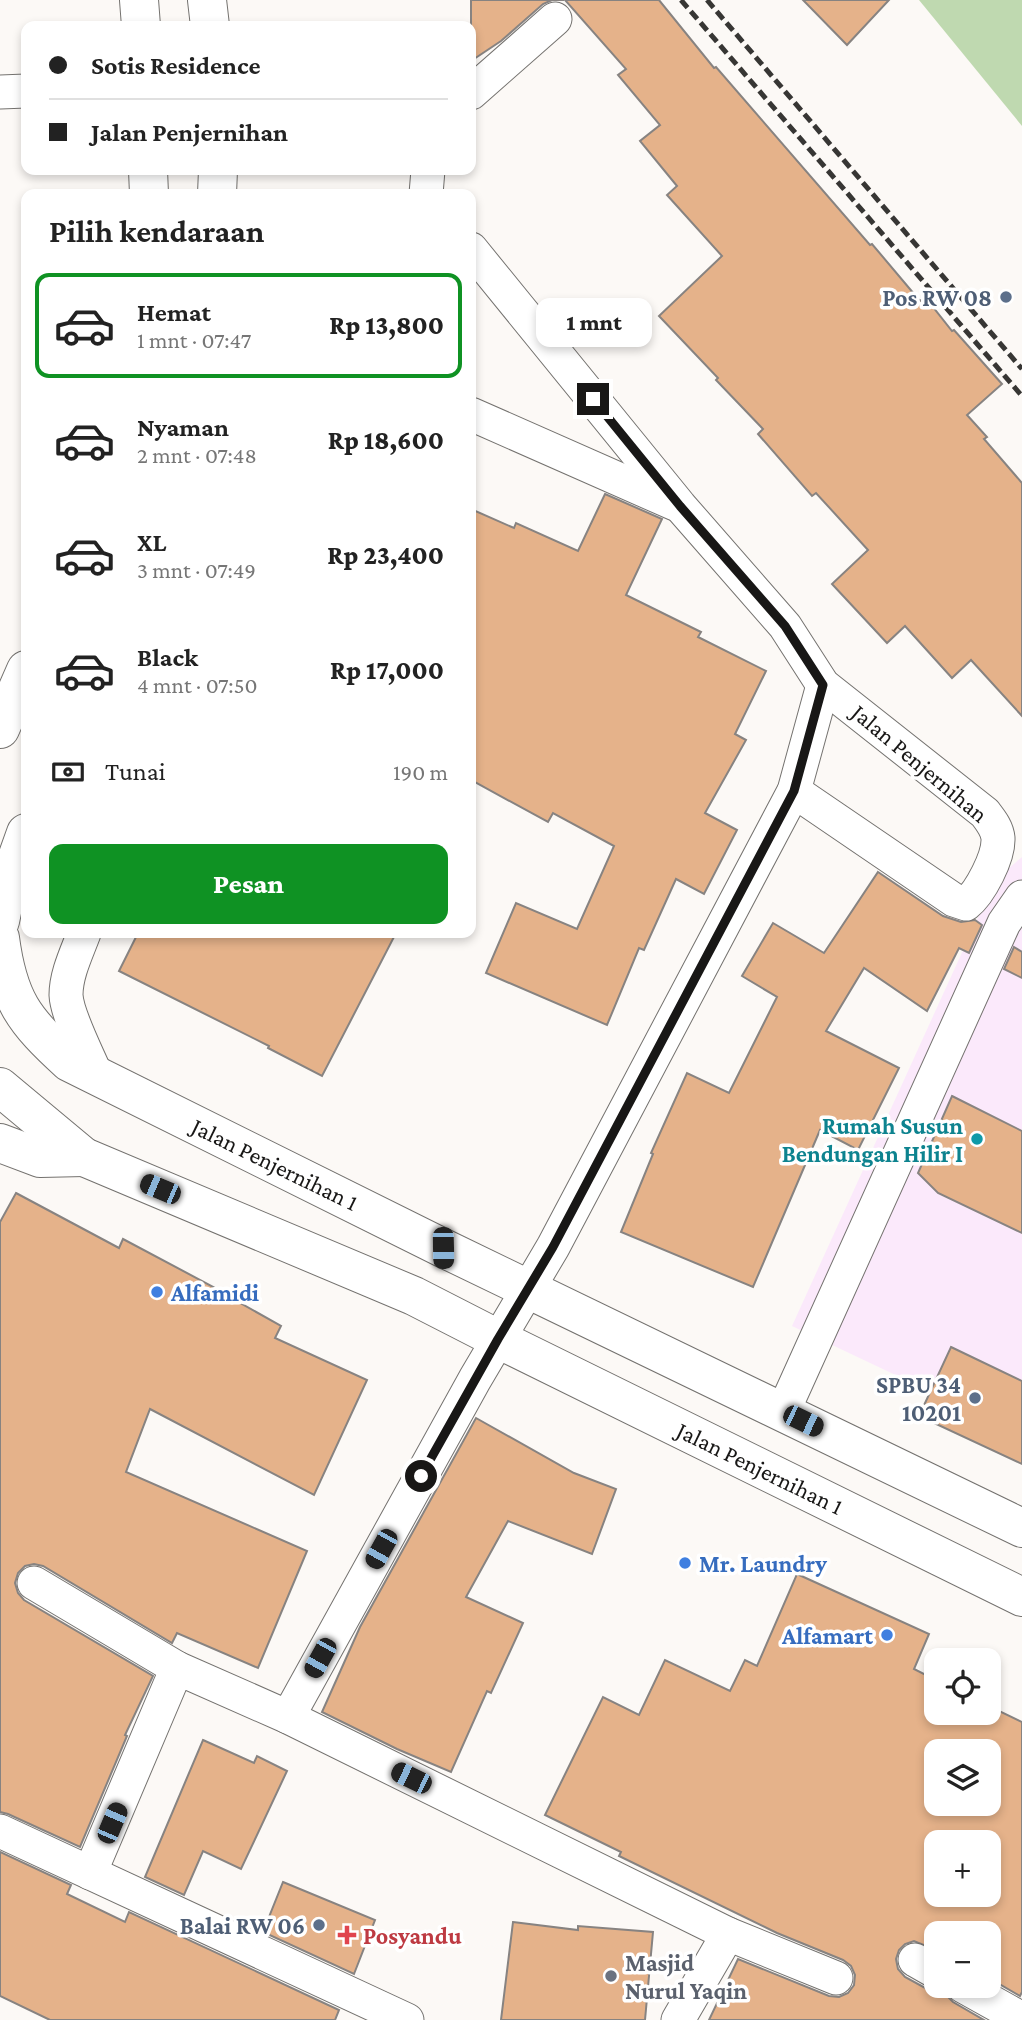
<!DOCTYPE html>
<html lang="id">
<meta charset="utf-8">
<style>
body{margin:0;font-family:"Crimson Pro",serif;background:#f2f2f2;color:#222;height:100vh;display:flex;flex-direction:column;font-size:26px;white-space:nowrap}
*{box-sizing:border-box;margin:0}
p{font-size:23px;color:#767676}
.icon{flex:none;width:38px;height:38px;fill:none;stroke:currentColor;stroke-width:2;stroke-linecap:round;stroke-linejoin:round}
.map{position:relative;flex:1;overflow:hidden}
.drawer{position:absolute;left:21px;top:189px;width:455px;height:749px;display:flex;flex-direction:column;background:#fff;border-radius:14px;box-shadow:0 4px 10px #0003}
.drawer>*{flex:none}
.top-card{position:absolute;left:21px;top:21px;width:455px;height:154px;border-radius:14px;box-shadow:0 4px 10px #0003;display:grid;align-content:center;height:154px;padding:0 28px;background:#fff}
.buttons{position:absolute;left:924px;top:1648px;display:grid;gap:14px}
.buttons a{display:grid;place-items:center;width:77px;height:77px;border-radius:14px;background:#fff;box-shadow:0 4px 10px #0003;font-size:35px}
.end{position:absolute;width:32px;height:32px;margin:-16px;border:9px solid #181716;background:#fff;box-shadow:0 0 0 4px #fff}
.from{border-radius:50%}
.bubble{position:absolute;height:49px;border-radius:14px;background:#fff;box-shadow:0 4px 10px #0003;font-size:23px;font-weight:800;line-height:49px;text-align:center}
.car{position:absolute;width:21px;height:42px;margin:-21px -10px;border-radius:9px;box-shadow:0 0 5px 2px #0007;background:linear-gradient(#222 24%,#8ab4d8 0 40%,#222 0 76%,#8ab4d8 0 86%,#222 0)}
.top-card b{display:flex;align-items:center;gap:24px;height:66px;font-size:26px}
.top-card b+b{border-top:2px solid #e0e0e0}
.top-card i{width:18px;height:18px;background:#222}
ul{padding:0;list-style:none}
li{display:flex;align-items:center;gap:21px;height:105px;margin:0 14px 10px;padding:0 14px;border:4px solid transparent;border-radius:14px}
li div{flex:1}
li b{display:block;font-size:26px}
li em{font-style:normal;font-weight:800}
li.on{border-color:#0f9223}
li>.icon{width:63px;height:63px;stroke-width:1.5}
h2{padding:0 28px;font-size:32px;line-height:84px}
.pay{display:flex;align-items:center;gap:18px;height:77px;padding:0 28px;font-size:26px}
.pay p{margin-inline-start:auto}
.primary-button{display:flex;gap:14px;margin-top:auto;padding:14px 28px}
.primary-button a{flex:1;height:80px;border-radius:14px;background:#0f9223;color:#fff;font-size:28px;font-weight:800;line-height:80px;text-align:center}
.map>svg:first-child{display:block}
.commercial{fill:#fbe9fb}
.green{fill:#bfd9b0}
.building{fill:#e5b28a;stroke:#878381;stroke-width:2;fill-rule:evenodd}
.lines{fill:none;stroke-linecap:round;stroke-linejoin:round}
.street-casing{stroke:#74726f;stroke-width:35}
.secondary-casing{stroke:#74726f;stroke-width:40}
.primary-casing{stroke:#74726f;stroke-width:40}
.street{stroke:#fff;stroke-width:33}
.secondary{stroke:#fff;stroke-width:38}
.primary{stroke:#fff;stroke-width:38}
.rail{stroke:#373634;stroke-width:5;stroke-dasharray:10 5;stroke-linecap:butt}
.route{stroke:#181716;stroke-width:9}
.service-dot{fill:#5c6f8a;stroke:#fff;stroke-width:2.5}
.culture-dot{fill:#0f9aa8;stroke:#fff;stroke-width:2.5}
.shop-dot{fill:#3f7fe0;stroke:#fff;stroke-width:2.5}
.health-dot{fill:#e0444e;stroke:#fff;stroke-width:2.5}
.worship-dot{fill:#6b7280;stroke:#fff;stroke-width:2.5}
.labels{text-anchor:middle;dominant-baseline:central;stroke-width:7;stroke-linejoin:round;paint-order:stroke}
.service-label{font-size:24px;font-weight:bold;fill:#4e5e75;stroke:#fff;text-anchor:end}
.street-label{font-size:24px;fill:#181716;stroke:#fff}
.culture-label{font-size:24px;font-weight:bold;fill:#0d838f;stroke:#fff;text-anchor:end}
.shop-label{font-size:24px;font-weight:bold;fill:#366cbe;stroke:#fff;text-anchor:start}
.health-label{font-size:24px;font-weight:bold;fill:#be3a42;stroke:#fff;text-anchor:start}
.worship-label{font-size:24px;font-weight:bold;fill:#5b616d;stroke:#fff;text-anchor:start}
</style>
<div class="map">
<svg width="1022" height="2020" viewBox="0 0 1022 2020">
<rect width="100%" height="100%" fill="#fcf9f6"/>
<polygon class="commercial" points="1022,857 1022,1435 792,1326 995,880"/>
<polygon class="green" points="919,0 1022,0 1022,126"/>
<g class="building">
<polygon points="471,0 564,0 552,0 543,4 501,41 471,61"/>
<polygon points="565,0 659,0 714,68 716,67 870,245 872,244 920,301 925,297 952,331 954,330 1002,384 967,415 987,437 984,439 1022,483 1022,716 971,660 952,678 905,626 887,643 832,584 868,550 816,493 812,496 758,434 763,429 716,380 718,378 659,316 722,256 667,195 677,186 640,141 660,125 618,75 626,69"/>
<polygon points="803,0 889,0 847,45"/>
<polygon points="605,494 662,519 626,595 701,632 698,637 766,671 735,734 746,740 705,813 737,830 704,894 676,879 644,950 639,948 607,1025 486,973 516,903 577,929 614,846 553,813 548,822 471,780 471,509 514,528 516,523 578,551"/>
<polygon points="878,872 943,916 961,922 975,920 982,925 969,953 959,948 927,1011 864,968 826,1031 899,1068 858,1150 820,1130 753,1287 621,1232 653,1154 651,1153 687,1073 729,1093 777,997 742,976 773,923 824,953"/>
<polygon points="138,933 396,933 322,1076 268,1048 269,1046 119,971"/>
<polygon points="1014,947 1022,952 1022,978 1004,969"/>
<polygon points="952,1096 1022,1131 1022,1233 938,1193 918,1173"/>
<polygon points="16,1193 119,1248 123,1239 219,1290 219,1291 281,1326 275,1338 367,1380 314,1495 150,1409 126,1472 307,1551 258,1668 177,1633 172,1643 43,1566 34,1564 25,1566 18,1573 15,1583 18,1593 24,1600 153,1676 125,1735 127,1736 80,1847 8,1814 0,1812 0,1222"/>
<polygon points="951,1347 1022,1381 1022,1464 919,1416"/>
<polygon points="476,1418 574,1473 616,1489 592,1554 508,1521 466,1597 523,1623 491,1693 487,1691 451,1772 397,1749 322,1712 360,1627"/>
<path d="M797,1574L929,1634L914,1669L936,1680V1713H989V1706L1022,1722V1992L1020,1996L989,1978V1934H936V1950L914,1941L905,1944L899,1950L896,1959L898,1969L905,1977L927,1989L935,1991L944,1989L947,1996L953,2002L984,2020H709L738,1959L829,1996L839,1997L848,1993L854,1985L855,1975L851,1966L843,1960L777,1933L619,1856L621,1852L545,1815L603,1697L639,1715L665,1660L730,1691L745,1660L757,1666ZM936,1752H989V1804H936ZM936,1843H989V1895H936Z"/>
<polygon points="203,1740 254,1763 257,1756 287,1771 241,1869 203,1851 184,1895 145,1877"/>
<polygon points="0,1852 71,1885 67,1894 125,1922 129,1912 339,2010 335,2020 50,2020 0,1996"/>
<polygon points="283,1882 375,1920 354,1974 263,1932"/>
<polygon points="513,1922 578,1930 578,1926 653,1932 645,2020 501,2020"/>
</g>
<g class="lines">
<g class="street-casing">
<g id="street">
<polyline points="0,92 26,91"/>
<polyline points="471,93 555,19"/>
<polyline points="426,194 428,170"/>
<path d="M471,249L680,506L785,626L823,685L985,813C991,821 997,828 998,838C999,857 980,893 966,904L954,900L794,791"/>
<polyline points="471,414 675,504"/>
<path d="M84,933C77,952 66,974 66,995C67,1016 89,1057 97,1077"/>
<polyline points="783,1412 1004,923 1022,897"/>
<polyline points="34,1583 177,1668"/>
<polyline points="288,1717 475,1379 553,1247 794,791 823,685"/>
<polyline points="0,1831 407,2020"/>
<polyline points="90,1873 177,1668 288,1717 728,1934 678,2020"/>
<polyline points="728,1934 836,1978"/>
<polyline points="915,1960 936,1972"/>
<polyline points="963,1986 1022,2019"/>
</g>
</g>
<g class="secondary-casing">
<polyline id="secondary" points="0,1143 40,1158 84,1157"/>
</g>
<g class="primary-casing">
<g id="primary">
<polyline points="139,0 141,26"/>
<polyline points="207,0 210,26"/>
<polyline points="148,170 149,194"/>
<polyline points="217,194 218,170"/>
<polyline points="0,729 26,670"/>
<polyline points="0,921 8,883 26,833"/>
<path d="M0,938C8,1000 24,1021 69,1062L443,1248L1022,1528"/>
<polyline points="0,1087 84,1157 414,1296 498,1339 1022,1597"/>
</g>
</g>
<use href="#street" class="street"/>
<use href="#secondary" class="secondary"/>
<use href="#primary" class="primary"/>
<g class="rail">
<polyline points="681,0 1022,396"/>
<polyline points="707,0 1022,369"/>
</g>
</g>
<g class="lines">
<polyline class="route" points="421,1476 498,1339 553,1247 794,791 823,685 785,626 680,506 593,399"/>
</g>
<g class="service-dot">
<circle cx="1006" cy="297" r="7"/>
<circle cx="975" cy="1398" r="7"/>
<circle cx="319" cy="1925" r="7"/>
</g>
<circle class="culture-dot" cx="977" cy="1139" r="7"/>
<g class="shop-dot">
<circle cx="157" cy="1292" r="7"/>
<circle cx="685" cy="1563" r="7"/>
<circle cx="887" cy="1635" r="7"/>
</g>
<path class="health-dot" d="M343.5 1924.5h7v7h7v7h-7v7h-7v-7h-7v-7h7z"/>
<circle class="worship-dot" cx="611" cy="1976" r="7"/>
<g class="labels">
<g class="service-label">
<text x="992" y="297">Pos RW 08</text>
<text x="961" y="1384">SPBU 34<tspan x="961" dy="28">10201</tspan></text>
<text x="305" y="1925">Balai RW 06</text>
</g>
<g class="street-label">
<text transform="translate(920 763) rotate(40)">Jalan Penjernihan</text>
<text transform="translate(275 1164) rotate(26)">Jalan Penjernihan 1</text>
<text transform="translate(760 1468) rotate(26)">Jalan Penjernihan 1</text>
</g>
<g class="culture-label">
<text x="963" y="1125">Rumah Susun<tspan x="963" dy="28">Bendungan Hilir I</tspan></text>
</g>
<g class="shop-label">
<text x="171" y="1292">Alfamidi</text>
<text x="699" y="1563">Mr. Laundry</text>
<text x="873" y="1635" text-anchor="end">Alfamart</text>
</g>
<g class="health-label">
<text x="363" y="1935">Posyandu</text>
</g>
<g class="worship-label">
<text x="625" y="1962">Masjid<tspan x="625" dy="28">Nurul Yaqin</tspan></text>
</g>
</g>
</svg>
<div class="buttons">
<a><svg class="icon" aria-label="locate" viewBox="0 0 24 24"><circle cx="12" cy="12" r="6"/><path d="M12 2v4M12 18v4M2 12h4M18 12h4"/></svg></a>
<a><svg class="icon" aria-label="layers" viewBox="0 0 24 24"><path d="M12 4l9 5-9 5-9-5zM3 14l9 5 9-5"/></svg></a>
<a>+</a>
<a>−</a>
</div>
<i class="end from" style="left:421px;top:1476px"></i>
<i class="end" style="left:593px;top:399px"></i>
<div class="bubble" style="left:536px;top:298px;width:116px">1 mnt</div>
<i class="car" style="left:160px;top:1189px;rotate:293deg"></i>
<i class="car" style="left:443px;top:1248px;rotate:179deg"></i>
<i class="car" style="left:803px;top:1421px;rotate:116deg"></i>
<i class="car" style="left:381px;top:1549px;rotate:209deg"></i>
<i class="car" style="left:320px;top:1658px;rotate:209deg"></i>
<i class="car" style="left:411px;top:1778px;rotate:296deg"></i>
<i class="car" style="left:112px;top:1823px;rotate:23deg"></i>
<div class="top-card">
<b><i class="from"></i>Sotis Residence</b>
<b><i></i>Jalan Penjernihan</b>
</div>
<section class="drawer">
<h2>Pilih kendaraan</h2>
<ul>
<li class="on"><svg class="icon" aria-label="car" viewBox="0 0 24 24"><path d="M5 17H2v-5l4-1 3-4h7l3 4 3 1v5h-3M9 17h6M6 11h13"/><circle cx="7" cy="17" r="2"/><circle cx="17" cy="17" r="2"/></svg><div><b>Hemat</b><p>1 mnt · 07:47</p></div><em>Rp 13,800</em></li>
<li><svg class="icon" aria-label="car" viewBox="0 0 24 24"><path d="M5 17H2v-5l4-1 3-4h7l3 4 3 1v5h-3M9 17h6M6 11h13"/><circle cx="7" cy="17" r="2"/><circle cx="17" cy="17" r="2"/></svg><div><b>Nyaman</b><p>2 mnt · 07:48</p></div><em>Rp 18,600</em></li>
<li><svg class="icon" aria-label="car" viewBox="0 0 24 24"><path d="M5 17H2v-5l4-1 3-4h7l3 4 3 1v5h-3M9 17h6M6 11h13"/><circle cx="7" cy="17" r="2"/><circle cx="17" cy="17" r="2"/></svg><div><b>XL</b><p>3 mnt · 07:49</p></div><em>Rp 23,400</em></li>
<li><svg class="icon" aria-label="car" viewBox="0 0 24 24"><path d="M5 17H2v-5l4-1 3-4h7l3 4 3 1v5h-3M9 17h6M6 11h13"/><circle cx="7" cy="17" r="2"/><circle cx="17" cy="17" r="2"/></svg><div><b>Black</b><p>4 mnt · 07:50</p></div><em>Rp 17,000</em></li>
</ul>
<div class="pay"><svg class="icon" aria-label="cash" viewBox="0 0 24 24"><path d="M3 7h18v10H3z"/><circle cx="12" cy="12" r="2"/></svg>Tunai<p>190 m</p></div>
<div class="primary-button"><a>Pesan</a></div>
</section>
</div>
